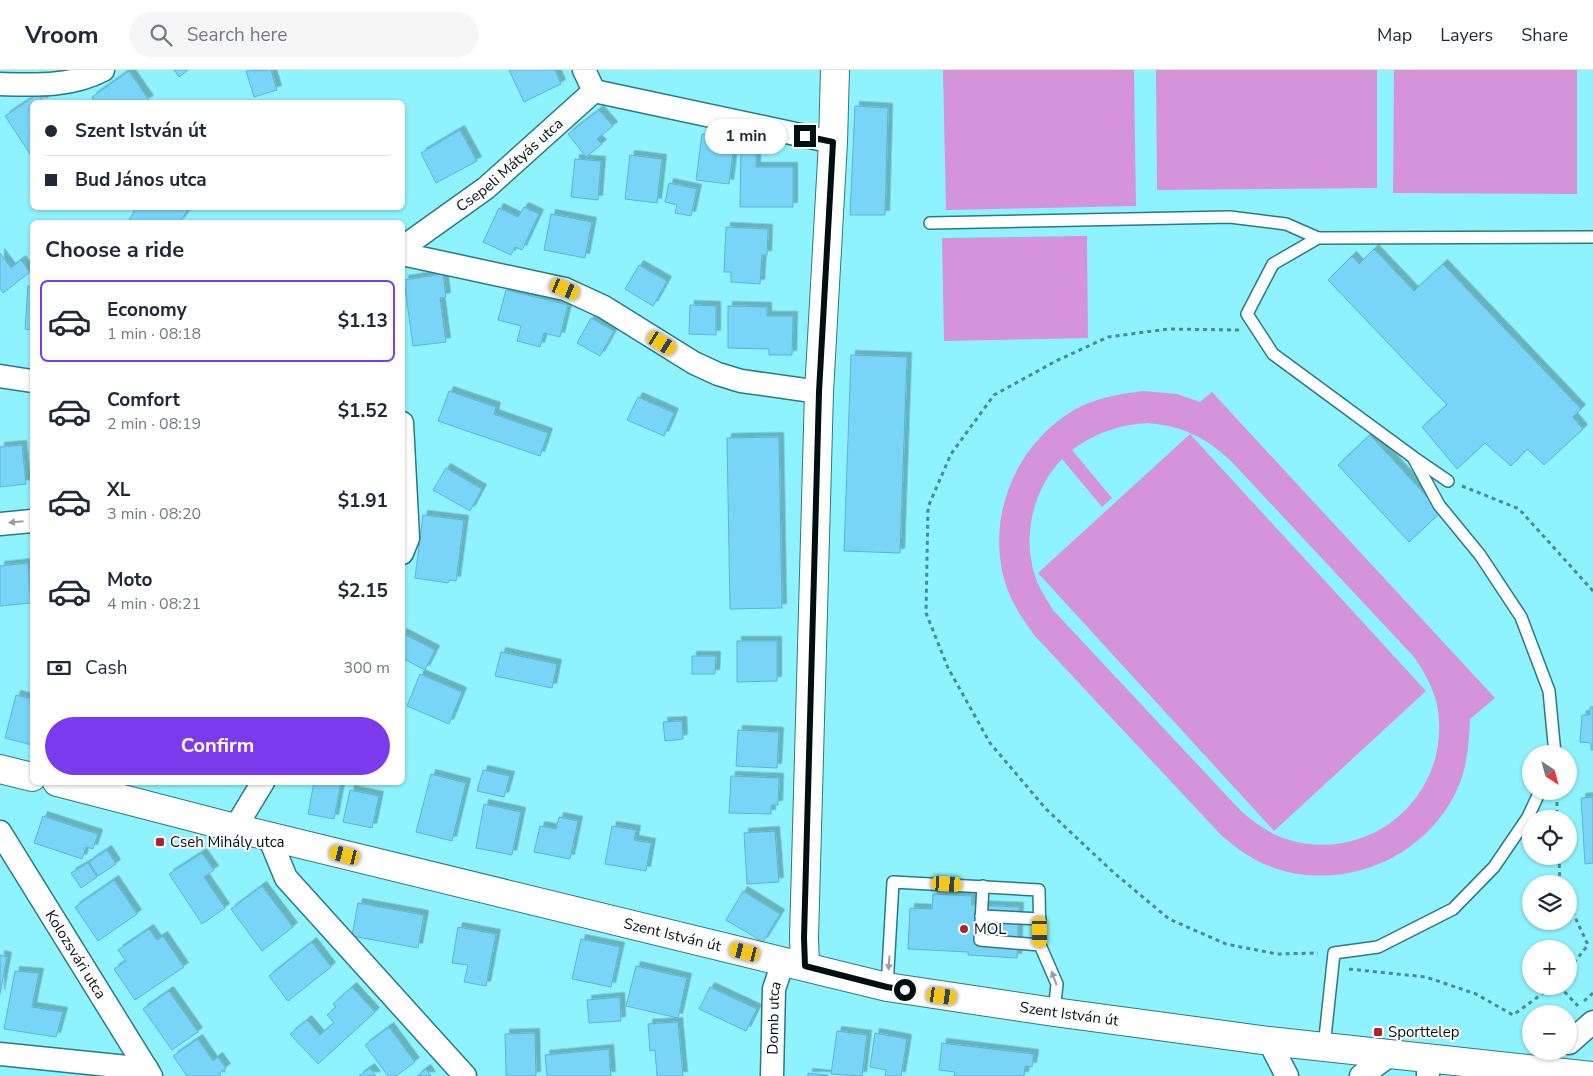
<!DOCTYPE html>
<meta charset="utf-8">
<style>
body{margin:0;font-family:"Nunito Sans",sans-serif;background:#f6f6f7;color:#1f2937;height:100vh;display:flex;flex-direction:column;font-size:19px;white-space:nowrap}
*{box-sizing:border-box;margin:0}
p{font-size:16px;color:#747a83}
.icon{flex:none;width:28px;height:28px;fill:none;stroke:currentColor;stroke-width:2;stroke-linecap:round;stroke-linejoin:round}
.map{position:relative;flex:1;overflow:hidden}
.details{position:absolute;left:30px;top:150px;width:375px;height:565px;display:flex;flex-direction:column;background:#fff;border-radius:8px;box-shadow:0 1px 4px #0004}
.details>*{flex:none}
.guide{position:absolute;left:30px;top:30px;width:375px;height:110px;border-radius:8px;box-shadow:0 1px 4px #0004;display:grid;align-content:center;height:110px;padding:0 15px;background:#fff}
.needle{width:32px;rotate:144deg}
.fabs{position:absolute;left:1522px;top:675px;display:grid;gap:10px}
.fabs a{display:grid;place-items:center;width:55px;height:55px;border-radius:50%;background:#fff;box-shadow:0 1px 4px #0004;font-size:25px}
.end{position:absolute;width:22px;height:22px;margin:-11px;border:6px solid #000f11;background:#fff;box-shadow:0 0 0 2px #fff}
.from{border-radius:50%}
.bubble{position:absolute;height:35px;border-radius:18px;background:#fff;box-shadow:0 1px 4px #0004;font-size:16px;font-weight:700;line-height:35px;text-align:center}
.car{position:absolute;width:15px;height:30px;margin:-15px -8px;border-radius:6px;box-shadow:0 0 4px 1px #0007;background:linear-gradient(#f5c518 24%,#345 0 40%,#f5c518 0 76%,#345 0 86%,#f5c518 0)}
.guide b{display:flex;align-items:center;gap:18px;height:48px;font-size:19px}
.guide b+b{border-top:1px solid #e0e1e3}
.guide i{width:12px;height:12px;background:#1f2937}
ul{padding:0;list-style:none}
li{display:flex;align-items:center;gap:15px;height:82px;margin:0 10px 8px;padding:0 5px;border:2px solid transparent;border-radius:8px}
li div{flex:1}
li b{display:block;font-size:19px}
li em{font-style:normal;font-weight:700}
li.on{border-color:#7c3aed}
li>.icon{width:45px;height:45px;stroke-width:1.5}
h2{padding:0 15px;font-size:22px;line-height:60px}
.pay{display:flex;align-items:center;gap:12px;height:55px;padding:0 15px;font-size:19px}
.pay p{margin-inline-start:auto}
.cta{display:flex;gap:10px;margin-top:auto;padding:10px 15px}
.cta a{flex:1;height:58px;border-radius:30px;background:#7c3aed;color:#fff;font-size:20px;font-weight:700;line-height:58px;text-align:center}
header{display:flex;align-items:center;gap:30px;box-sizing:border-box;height:70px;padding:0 25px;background:#fff;border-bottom:1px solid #e0e1e3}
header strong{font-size:24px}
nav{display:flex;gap:28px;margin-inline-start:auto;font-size:18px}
.search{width:350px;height:45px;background:#f6f6f7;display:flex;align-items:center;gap:12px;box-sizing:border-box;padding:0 18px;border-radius:28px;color:#747a83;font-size:19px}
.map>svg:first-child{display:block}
.green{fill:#d593d9;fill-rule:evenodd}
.building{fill:#78d5f7;stroke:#5bb3d3;filter:url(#shadow)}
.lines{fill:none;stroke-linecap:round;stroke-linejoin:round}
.lane-casing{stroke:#2a7a82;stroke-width:14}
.street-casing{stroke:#2a7a82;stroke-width:25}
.secondary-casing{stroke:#2a7a82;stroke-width:30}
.path{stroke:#4c8a91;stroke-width:3;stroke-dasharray:4 4;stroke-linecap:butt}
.lane{stroke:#fff;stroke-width:11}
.street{stroke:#fff;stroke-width:22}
.secondary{stroke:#fff;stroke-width:28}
.oneway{fill:#999fa0}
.route{stroke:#000f11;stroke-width:6}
.poi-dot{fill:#b3222a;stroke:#fff;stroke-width:2}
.labels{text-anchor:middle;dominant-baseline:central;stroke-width:4;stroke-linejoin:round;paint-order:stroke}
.street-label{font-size:15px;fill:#000f11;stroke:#fff}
.poi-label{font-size:15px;fill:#000f11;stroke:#fff;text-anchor:start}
</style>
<header>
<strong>Vroom</strong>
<div class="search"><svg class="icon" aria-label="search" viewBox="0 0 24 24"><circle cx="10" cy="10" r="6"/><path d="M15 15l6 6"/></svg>Search here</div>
<nav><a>Map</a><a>Layers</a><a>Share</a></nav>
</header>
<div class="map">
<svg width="1593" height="1006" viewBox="0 0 1593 1006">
<defs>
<filter id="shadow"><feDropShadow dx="4.5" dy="-4.5" stdDeviation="0" flood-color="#0004"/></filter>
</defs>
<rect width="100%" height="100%" fill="#8ef3fe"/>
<g class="green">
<polygon points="943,0 1134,0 1136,136 946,140"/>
<polygon points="1156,0 1377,0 1377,118 1157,120"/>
<polygon points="1394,0 1577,0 1577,124 1393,123"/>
<polygon points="1087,166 1088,268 944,271 942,168"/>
<path d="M1143,321L1177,324L1200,332L1212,322L1495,628L1470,649C1469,670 1468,690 1461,710C1433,786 1344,825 1269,796C1251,789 1235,777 1221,765L1034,565C1024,550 1013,536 1007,518C984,452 1013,376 1074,340C1095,328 1119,324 1143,321ZM1147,353C1183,356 1205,367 1231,391L1414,587C1427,606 1438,626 1439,650C1444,734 1363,796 1283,768C1267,762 1254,752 1241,741L1053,540C1047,529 1039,519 1035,506C1022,466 1033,419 1062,389L1102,437L1112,428L1072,380C1095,363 1118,355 1147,353Z"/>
<polygon points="1190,364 1426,621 1274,761 1038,503"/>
</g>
<g class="building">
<polygon points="174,0 188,0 179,7"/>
<polygon points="271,0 277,20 254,27 246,1"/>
<polygon points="509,0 555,0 561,14 524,32"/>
<polygon points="129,1 149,30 145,32 95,32 92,27"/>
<polygon points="38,24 44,32 32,32 32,87 5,46"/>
<polygon points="855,36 888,38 885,145 850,145"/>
<polygon points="599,40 613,56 597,69 602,74 586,87 568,64"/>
<polygon points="712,57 736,60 729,114 696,110 702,64 711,65"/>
<polygon points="460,60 477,91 436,113 421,83"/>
<polygon points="741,69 756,69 756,97 793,97 793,137 740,137"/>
<polygon points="630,85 662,89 657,133 625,129"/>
<polygon points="575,89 601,91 598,130 571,127"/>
<polygon points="669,113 697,119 691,146 675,143 677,135 665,132"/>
<polygon points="524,137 539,144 522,180 515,177 511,185 483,172 499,138 518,147"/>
<polygon points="136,138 189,138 180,152 134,152 129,150"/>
<polygon points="551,144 592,152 585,188 544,180"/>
<polygon points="726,157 768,159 767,185 762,185 760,214 731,212 731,202 724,202"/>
<polygon points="1374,179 1414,221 1443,194 1581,339 1573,347 1583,359 1544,395 1527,379 1511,396 1485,373 1457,399 1422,357 1447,335 1328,210 1352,186 1359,194"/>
<polygon points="0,183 11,198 21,190 30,202 3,223 0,218"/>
<polygon points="639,195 667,211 653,236 625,219"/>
<polygon points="443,204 446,227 440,228 446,272 413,276 404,210"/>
<polygon points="28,216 32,216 32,260 25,259"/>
<polygon points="506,220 568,235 560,267 544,263 540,277 517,271 521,256 498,250"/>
<polygon points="690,235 716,236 716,265 689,264"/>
<polygon points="728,236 767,237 767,246 793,246 792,285 769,285 769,279 728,278"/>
<polygon points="591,248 614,261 600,286 577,273"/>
<polygon points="851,285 907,287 900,483 844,481"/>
<polygon points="449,321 496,337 494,344 548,363 540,386 438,351"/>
<polygon points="638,327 674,343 664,366 627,350"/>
<polygon points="1370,365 1441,442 1409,472 1338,395"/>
<polygon points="779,367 782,538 730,539 727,368"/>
<polygon points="22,375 26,414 0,417 0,377"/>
<polygon points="446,398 482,419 470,441 433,420"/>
<polygon points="423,445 464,450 456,511 449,510 448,513 415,508"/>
<polygon points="28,493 31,533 0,536 0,496"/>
<polygon points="402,563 435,580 425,600 402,588"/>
<polygon points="737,571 777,571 777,611 737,612"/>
<polygon points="501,582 557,594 552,618 495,606"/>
<polygon points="692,586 716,586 715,604 692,604"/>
<polygon points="420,604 462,622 449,654 407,636"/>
<polygon points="16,625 32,629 32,675 5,668"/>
<polygon points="1590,637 1593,637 1593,680 1591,680 1591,673 1580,672 1582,645 1590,645"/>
<polygon points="682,651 683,669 665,671 663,652"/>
<polygon points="738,660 779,662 777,698 736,696"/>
<polygon points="483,700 510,706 504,727 477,721"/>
<polygon points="431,704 466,713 452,771 416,762"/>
<polygon points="731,706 779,708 778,735 771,735 771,744 729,743"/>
<polygon points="314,712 341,712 334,749 308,744"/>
<polygon points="350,720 379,726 372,758 343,752"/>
<polygon points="1593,727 1593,793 1585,794 1581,728"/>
<polygon points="484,734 521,742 512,785 476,778"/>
<polygon points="43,746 98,764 93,779 86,777 82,789 34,773"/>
<polygon points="559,747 578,751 570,789 534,782 540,756 556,759"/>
<polygon points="612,756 636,760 634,770 651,773 646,801 605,794"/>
<polygon points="775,761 779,812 747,814 744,763"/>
<polygon points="107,780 116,794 98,806 89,792"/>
<polygon points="202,783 214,800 204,807 225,838 202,854 169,804"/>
<polygon points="88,793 97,807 81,818 71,803"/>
<polygon points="114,810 137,844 98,871 75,837"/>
<polygon points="262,816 293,857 262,881 231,839"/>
<polygon points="743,821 780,844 763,872 726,850"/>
<polygon points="933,824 972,826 972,835 1019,837 1017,888 968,885 968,882 908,879 910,838 932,839"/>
<polygon points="358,833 424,845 418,878 352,866"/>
<polygon points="458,857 496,864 486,916 464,912 468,895 452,893"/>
<polygon points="149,859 157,870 163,866 184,897 135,930 114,899 126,891 118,880"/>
<polygon points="581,869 620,877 611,917 572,909"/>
<polygon points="312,872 331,897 288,931 269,906"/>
<polygon points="0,885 7,887 0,924"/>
<polygon points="636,896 687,908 678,948 626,936"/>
<polygon points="15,901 39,903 32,937 63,942 56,967 4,959"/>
<polygon points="352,917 375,942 318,994 290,964 307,950 320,965 334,953 327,945 336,937 333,934"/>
<polygon points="710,917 757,939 746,961 699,939"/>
<polygon points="169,921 198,962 172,980 143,939"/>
<polygon points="620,927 621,951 589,953 587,930"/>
<polygon points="678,952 683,1006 657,1006 655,980 650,981 648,954"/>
<polygon points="389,957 415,992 396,1006 388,1006 365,975"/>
<polygon points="837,961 867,965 862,1006 831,1004"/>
<polygon points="535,963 536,1006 506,1006 505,964"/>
<polygon points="875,963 907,969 901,1006 885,1006 886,1000 870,997"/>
<polygon points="198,969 213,991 218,987 226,998 219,1003 221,1006 187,1006 173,986"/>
<polygon points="942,973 1034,984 1032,997 1025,996 1024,1006 954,1006 955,1002 939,1000"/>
<polygon points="609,979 611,1006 547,1006 545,985"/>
<polygon points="370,998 376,1006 359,1006"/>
<polygon points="426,999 431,1006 417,1006"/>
<polygon points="808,1003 828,1005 828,1006 808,1006"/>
</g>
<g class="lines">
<g class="lane-casing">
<g id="lane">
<polyline points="930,153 1230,147 1286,154 1318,168"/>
<polyline points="1414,389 1439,435 1480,485 1521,547 1549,621 1555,684"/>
<polyline points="1448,411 1413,387 1273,284 1247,244 1273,194 1318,168 1593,167"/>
<polyline points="983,816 980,870 1040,875"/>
<polyline points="981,846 1040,849"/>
<polyline points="887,917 893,812 1039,820 1040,875 1057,914 1054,942"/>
<polyline points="1324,977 1334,883 1378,877 1453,839 1494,797 1528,747 1540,721"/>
</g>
</g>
<g class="street-casing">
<g id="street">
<polyline points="584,0 594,21"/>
<path d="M0,14C35,15 71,17 103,0"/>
<polyline points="594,21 833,72"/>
<path id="s1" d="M402,178L486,118L594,21"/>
<polyline points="402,184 565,219 604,237 694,293 718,304 741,311 819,322"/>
<polyline points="0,306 32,311"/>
<polyline points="402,353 408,468 402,483"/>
<polyline points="0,454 32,451"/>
<polyline points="235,758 263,712"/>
<path id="s2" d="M0,762L151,1006"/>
<polyline points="269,767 286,808 465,1006"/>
<polyline points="1269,971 1287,1006"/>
<polyline points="1569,973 1593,952"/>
<polyline points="0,984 147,999"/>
<polyline points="1428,988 1428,1006"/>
<path id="s3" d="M772,1006L774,919L783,892"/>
<polyline points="1361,1006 1390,985"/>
</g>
</g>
<g class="secondary-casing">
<g id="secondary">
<polyline points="0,699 32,707"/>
<path id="s4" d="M57,712L235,758L887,917L1054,942L1269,971L1593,1006"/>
<polyline points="805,896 804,868 819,322 833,72 835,0"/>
</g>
</g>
<g class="path">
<polyline points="1239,260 1168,259 1108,267 1056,291 994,325 951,384 928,437 926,543 948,598 990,673 1046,739 1113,802 1169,849 1226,874 1277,884 1318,883"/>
<polyline points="1462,416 1519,439 1593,521"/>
<polyline points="1557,724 1557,749"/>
<polyline points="1559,786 1560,814"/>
<polyline points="1569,834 1588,875 1569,899"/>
<polyline points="1349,899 1426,907 1476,924 1513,945 1553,916"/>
<polyline points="1559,916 1578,936"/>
<polyline points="1584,931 1593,923"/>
</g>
<use href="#lane" class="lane"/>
<use href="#street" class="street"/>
<use href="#secondary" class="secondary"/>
</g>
<defs><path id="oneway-solid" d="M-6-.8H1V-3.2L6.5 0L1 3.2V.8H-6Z" transform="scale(1.25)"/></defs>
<g class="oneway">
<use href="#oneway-solid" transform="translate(16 452) rotate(175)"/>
<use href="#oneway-solid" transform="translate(889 893) rotate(94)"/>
<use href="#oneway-solid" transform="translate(1054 908) rotate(-110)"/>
</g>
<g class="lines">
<polyline class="route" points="805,66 833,72 819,322 804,868 805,896 887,917 905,920"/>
</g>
<g class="poi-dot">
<rect x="155" y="767" width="10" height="10" rx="2.5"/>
<circle cx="964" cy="859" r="5"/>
<rect x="1373" y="957" width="10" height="10" rx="2.5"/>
</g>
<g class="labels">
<g class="street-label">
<text stroke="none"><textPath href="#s1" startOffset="136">Csepeli Mátyás utca</textPath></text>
<text stroke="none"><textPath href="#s4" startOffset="634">Szent István út</textPath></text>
<text stroke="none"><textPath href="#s2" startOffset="144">Kolozsvári utca</textPath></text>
<text stroke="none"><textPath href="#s4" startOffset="1039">Szent István út</textPath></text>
<text stroke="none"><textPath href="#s3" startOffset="58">Domb utca</textPath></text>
</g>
<g class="poi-label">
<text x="170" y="772">Cseh Mihály utca</text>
<text x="974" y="859">MOL</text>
<text x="1388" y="962">Sporttelep</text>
</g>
</g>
</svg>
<div class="fabs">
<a><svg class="needle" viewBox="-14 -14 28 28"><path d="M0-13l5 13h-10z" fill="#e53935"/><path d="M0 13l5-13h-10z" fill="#747a83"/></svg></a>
<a><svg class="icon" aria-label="locate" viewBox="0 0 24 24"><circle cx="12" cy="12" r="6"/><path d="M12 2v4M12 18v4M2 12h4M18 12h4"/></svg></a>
<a><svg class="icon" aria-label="layers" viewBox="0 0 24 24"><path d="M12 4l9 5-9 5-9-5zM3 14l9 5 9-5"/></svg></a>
<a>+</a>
<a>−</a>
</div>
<i class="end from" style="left:905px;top:920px"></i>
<i class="end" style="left:805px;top:66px"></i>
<div class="bubble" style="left:705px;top:49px;width:82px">1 min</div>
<i class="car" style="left:565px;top:219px;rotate:112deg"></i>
<i class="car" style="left:662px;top:273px;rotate:122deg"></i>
<i class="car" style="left:345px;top:785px;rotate:284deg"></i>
<i class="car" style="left:947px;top:814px;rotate:93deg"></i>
<i class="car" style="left:1040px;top:862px;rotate:179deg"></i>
<i class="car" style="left:745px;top:882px;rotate:284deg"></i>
<i class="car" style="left:942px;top:926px;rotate:98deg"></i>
<div class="guide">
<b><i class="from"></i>Szent István út</b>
<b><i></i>Bud János utca</b>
</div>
<section class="details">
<h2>Choose a ride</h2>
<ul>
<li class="on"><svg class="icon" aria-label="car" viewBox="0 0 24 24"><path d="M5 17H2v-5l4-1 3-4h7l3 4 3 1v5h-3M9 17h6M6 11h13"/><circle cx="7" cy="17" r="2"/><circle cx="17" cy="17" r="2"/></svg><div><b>Economy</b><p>1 min · 08:18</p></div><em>$1.13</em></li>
<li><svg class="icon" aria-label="car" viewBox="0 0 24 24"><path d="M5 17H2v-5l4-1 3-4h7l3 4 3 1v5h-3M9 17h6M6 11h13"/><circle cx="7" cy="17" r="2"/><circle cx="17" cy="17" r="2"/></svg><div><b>Comfort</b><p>2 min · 08:19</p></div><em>$1.52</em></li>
<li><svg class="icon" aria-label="car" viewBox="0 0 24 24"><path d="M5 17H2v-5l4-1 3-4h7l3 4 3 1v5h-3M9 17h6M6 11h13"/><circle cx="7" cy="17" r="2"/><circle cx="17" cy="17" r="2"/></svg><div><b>XL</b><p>3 min · 08:20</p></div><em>$1.91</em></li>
<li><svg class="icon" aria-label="car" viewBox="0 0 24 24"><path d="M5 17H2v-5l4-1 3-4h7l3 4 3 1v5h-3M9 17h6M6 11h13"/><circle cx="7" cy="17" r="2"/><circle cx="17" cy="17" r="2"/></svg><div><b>Moto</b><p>4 min · 08:21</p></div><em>$2.15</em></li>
</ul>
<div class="pay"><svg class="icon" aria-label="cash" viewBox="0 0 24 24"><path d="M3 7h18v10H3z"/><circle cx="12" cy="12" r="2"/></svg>Cash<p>300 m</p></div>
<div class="cta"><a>Confirm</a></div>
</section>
</div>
